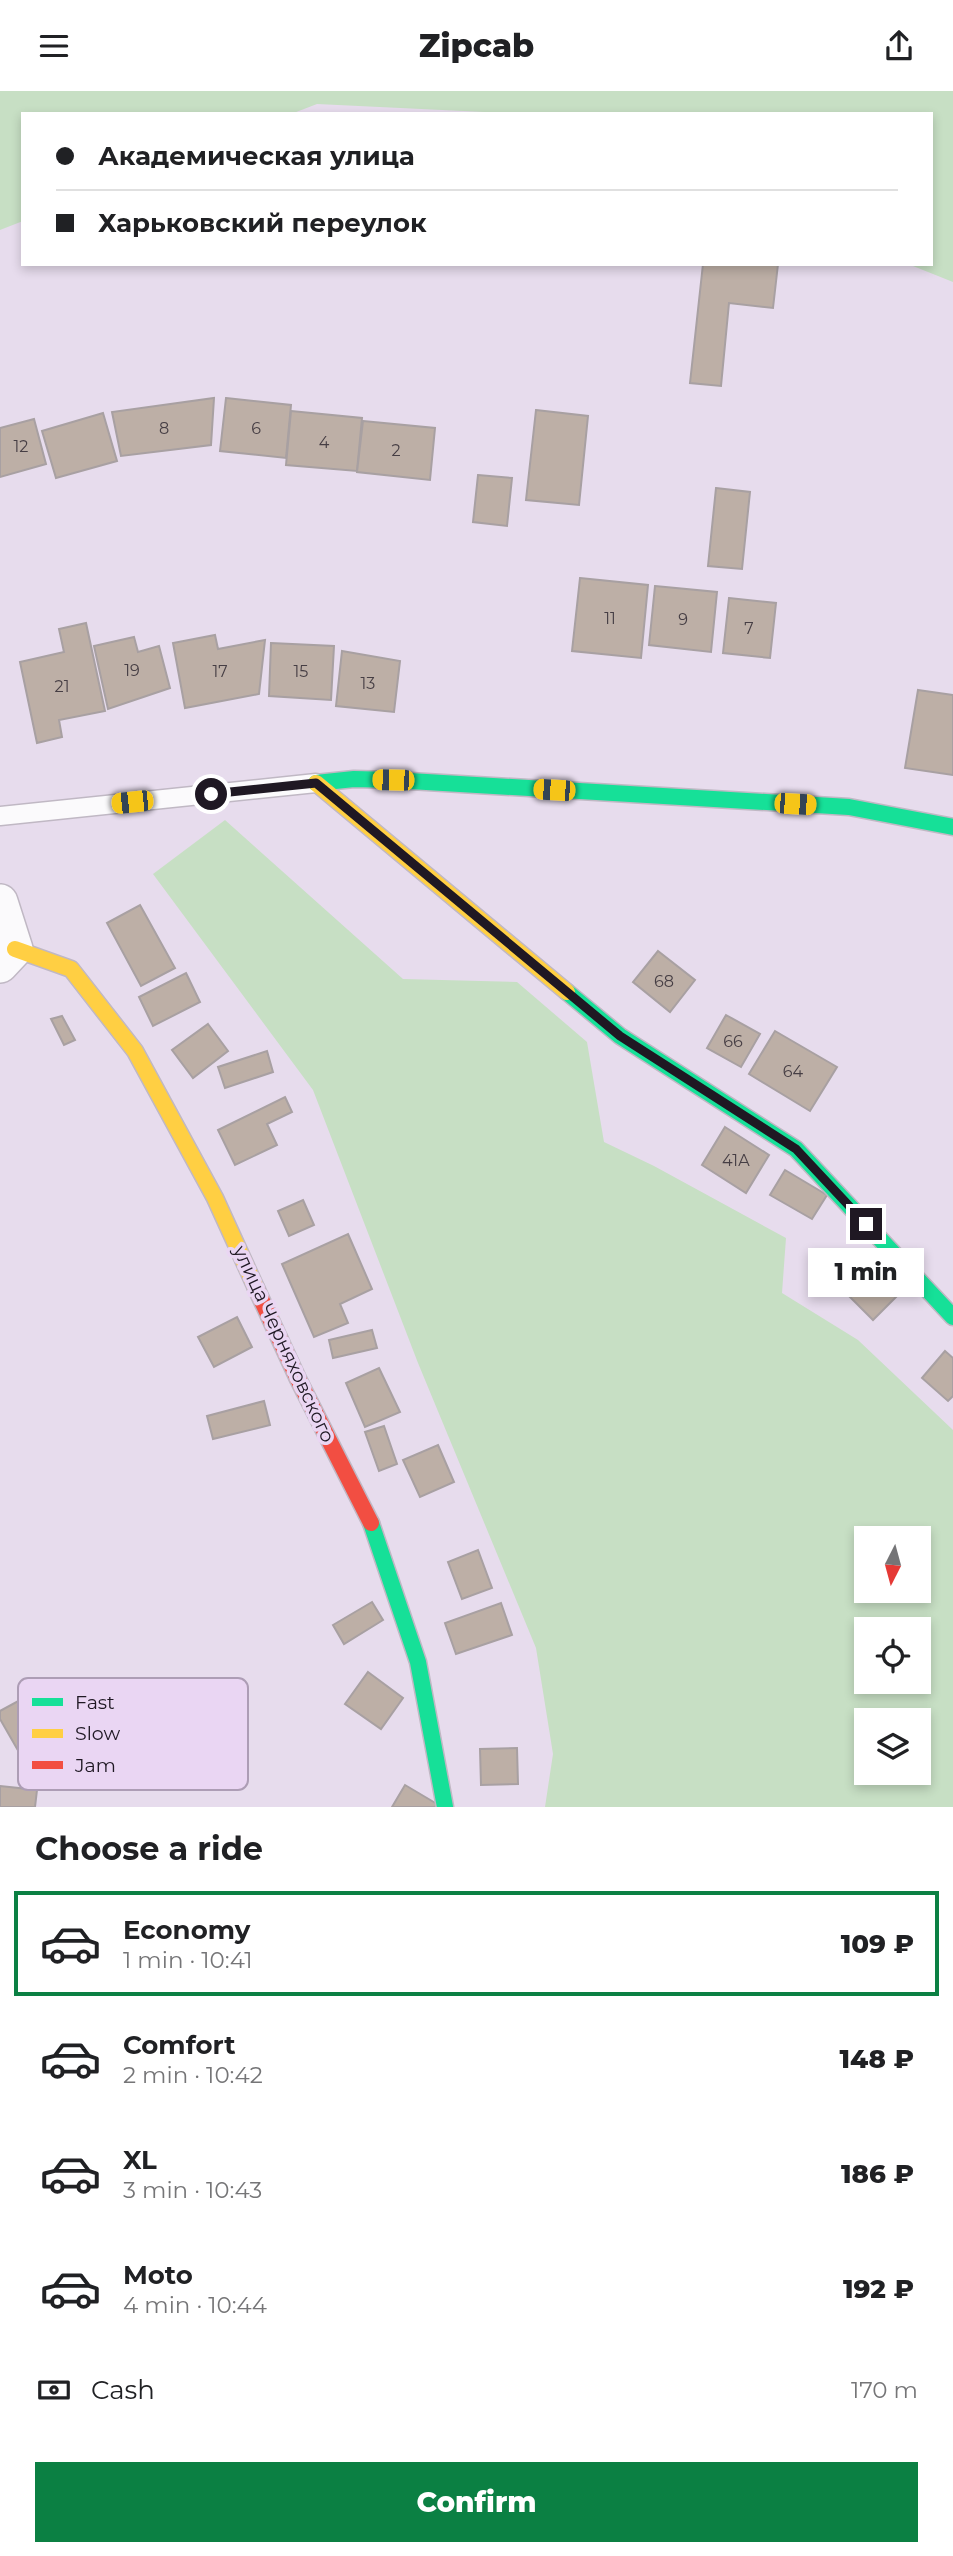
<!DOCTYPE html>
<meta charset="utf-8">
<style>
body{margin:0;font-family:Montserrat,sans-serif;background:#f6f6f6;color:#202124;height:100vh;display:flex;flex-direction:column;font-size:26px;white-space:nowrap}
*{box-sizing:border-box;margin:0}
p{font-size:23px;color:#757577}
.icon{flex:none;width:38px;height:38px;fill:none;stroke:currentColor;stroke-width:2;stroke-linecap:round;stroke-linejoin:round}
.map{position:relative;height:1716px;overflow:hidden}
.panel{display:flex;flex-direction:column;background:#fff;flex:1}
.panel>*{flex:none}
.hud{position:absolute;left:21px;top:21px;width:912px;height:154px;border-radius:0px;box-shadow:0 4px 10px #0003;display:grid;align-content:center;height:154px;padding:0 35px;background:#fff}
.needle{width:46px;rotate:186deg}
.buttons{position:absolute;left:854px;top:1435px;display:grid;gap:14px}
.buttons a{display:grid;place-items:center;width:77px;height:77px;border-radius:0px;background:#fff;box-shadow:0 4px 10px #0003;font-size:35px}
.end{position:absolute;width:32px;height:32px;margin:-16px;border:9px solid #1f1823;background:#fff;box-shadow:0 0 0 4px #fff}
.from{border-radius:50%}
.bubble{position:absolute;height:49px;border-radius:0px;background:#fff;box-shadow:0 4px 10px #0003;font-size:23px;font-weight:800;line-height:49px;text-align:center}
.car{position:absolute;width:21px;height:42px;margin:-21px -10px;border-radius:9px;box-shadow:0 0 5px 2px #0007;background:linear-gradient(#f5c518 24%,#345 0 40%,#f5c518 0 76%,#345 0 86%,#f5c518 0)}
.hud b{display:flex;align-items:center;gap:24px;height:66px;font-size:26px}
.hud b+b{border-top:2px solid #e0e0e0}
.hud i{width:18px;height:18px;background:#202124}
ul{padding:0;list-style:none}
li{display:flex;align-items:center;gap:21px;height:105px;margin:0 14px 10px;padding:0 21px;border:4px solid transparent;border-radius:0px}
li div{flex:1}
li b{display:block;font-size:26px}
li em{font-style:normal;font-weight:800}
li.current{border-color:#0b8043}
li>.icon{width:63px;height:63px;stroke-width:1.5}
h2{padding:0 35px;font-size:32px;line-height:84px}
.pay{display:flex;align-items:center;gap:18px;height:77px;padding:0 35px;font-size:26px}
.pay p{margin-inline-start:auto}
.primary-button{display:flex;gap:14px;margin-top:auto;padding:14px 35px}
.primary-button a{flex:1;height:80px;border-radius:0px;background:#0b8043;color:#fff;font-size:28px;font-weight:800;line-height:80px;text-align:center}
header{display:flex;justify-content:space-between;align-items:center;height:91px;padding:0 35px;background:#fff;font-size:32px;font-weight:800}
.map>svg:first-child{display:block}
.green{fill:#c7dfc4;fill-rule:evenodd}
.building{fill:#bdafa6;stroke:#a8a0a2;stroke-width:2}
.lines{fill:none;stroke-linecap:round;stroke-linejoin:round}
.lane-casing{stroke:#c0b8c4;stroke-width:21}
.street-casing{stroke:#c0b8c4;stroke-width:38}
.fast-casing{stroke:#c0b8c4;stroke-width:19}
.slow-casing{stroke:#c0b8c4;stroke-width:19}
.jam-casing{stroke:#c0b8c4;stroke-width:19}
.lane{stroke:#fbfafc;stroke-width:18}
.street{stroke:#fbfafc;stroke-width:35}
.fast{stroke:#16e098;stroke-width:16}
.slow{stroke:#ffcf43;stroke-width:16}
.jam{stroke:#f24e42;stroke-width:16}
.route{stroke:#1f1823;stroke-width:9}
.labels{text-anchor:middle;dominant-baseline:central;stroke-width:7;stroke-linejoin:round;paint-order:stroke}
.number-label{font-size:16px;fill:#463e44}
.street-label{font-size:19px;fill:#1f1823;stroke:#ead6f3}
.key{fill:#ead6f3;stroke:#ad9db5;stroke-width:2}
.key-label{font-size:19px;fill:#1f1823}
</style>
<header><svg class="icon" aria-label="menu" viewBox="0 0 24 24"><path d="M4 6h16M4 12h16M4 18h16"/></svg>Zipcab<svg class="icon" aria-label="share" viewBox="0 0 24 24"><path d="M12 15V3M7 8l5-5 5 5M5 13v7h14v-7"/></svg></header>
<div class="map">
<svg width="953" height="1716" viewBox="0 0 953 1716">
<rect width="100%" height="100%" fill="#e7dced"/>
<g class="green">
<polygon points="0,0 953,0 953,191 908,173 931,173 931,23 527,23 317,13 291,23 23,23 23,130 0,139"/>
<path d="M225,729L403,888L517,891L587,951L604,1051L654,1075L786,1147L782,1202L858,1249L953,1339V1716H545L553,1663L536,1557L418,1272L313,999L153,783ZM866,1447H919V1500H866ZM866,1538H919V1591H866ZM866,1629H919V1682H866Z"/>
</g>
<g class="building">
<polygon points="703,173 778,173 773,217 729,212 721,295 690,292"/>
<polygon points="214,307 211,354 121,365 112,321"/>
<polygon points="226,307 291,314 286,367 220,360"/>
<polygon points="536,319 588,325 579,414 526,409"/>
<polygon points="291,320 362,327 357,380 286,374"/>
<polygon points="103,322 117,370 56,387 42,340"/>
<polygon points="34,328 46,373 0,386 0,337"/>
<polygon points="363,330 435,337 430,389 357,381"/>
<polygon points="478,384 512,387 507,435 473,431"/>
<polygon points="716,397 750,401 742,478 708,475"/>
<polygon points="580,487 648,494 641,567 572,560"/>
<polygon points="655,495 717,501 711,561 649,554"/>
<polygon points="729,507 776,512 770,567 723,562"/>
<polygon points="86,532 105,620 59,629 62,646 37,652 20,571 64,561 59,538"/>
<polygon points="215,544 218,558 265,549 259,603 185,617 173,552"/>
<polygon points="134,546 138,561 159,555 170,597 108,618 94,555"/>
<polygon points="271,552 334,555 331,609 269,605"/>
<polygon points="342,560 400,570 394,621 336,615"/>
<polygon points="918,599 953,604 953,684 905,677"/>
<polygon points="140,814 175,877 141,895 107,832"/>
<polygon points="658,860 695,889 670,921 633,891"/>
<polygon points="186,882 200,911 153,935 139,906"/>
<polygon points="726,924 760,943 741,976 707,957"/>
<polygon points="62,925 75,949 64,954 51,928"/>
<polygon points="208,933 228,960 193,987 172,959"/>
<polygon points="775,940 837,976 810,1020 749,983"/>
<polygon points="267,960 273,981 225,997 218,976"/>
<polygon points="285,1006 292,1021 267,1033 277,1054 235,1074 218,1039"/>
<polygon points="725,1036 769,1064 746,1102 702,1074"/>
<polygon points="785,1079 827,1104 812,1128 770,1104"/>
<polygon points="303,1109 314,1134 289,1145 278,1120"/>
<polygon points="348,1143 372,1198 340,1213 348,1232 314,1246 282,1173"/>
<polygon points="876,1173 903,1199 873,1229 846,1202"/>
<polygon points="237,1226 252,1256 214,1276 198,1246"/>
<polygon points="372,1239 377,1257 333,1267 329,1249"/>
<polygon points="945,1260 953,1267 953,1305 948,1310 922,1287"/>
<polygon points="379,1277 400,1321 365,1336 346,1292"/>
<polygon points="264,1310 270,1334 213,1348 207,1325"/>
<polygon points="384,1335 397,1373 379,1380 365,1341"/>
<polygon points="438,1354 454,1391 420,1406 403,1369"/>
<polygon points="478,1459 492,1497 462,1508 448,1471"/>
<polygon points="372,1511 383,1529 344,1553 333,1534"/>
<polygon points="501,1512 512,1544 456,1563 445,1532"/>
<polygon points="368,1581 403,1607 381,1638 345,1613"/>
<polygon points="31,1603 54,1644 20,1663 0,1628 0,1620"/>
<polygon points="517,1657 518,1693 481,1694 480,1658"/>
<polygon points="405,1694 437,1713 435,1716 392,1716"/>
<polygon points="0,1695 37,1699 35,1716 0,1716"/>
</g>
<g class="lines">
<g class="lane-casing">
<polyline id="lane" points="0,725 316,692"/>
</g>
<g class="street-casing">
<polyline id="street" points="0,811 15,858 0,874"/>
</g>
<g class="fast-casing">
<g id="fast">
<polyline points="316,692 354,688 393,689 849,716 953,736"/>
<polyline points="567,901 620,945 796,1058 953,1226"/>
<polyline points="371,1432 418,1571 445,1716"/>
</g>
</g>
<g class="slow-casing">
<g id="slow">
<polyline points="316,692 567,901"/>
<polyline points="15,858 71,878 135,960 215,1107 256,1197"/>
</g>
</g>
<g class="jam-casing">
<polyline id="jam" points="256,1197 298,1288 371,1432"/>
</g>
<use href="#lane" class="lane"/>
<use href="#street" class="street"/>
<use href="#fast" class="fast"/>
<use href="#slow" class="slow"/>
<use href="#jam" class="jam"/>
</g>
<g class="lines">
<polyline class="route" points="211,703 316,692 620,945 796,1058 866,1133"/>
</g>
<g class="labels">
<g class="number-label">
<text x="164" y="337">8</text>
<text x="256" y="337">6</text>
<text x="324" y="351">4</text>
<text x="21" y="355">12</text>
<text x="396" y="359">2</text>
<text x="610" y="527">11</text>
<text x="683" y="528">9</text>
<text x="749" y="537">7</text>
<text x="132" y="579">19</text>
<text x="220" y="580">17</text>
<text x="301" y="580">15</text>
<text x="368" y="592">13</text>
<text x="62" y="595">21</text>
<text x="664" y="890">68</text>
<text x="733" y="950">66</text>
<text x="793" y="980">64</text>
<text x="736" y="1069">41А</text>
</g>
<g class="street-label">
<text transform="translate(284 1253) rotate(65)">улица Черняховского</text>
</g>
</g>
<rect x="18" y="1587" width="230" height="112" rx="10" class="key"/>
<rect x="32" y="1607" width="31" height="8" fill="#16e098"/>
<rect x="32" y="1638" width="31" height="9" fill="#ffcf43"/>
<rect x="32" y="1670" width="31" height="8" fill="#f24e42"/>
<g class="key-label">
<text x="75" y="1618">Fast</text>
<text x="75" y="1649">Slow</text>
<text x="75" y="1681">Jam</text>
</g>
</svg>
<div class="buttons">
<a><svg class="needle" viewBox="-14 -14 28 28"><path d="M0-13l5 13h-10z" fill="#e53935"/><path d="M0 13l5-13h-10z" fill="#757577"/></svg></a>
<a><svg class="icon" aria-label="locate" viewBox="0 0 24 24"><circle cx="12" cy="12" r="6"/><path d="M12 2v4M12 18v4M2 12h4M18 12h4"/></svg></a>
<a><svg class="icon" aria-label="layers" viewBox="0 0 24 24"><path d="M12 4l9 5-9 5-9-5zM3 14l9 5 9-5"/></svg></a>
</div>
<i class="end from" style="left:211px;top:703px"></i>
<i class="end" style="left:866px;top:1133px"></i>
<div class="bubble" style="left:808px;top:1157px;width:116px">1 min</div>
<i class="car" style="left:393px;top:689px;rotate:271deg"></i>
<i class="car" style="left:554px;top:699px;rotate:273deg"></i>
<i class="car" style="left:132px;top:711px;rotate:264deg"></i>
<i class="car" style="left:795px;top:713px;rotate:93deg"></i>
<div class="hud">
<b><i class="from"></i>Академическая улица</b>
<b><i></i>Харьковский переулок</b>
</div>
</div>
<section class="panel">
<h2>Choose a ride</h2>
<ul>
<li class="current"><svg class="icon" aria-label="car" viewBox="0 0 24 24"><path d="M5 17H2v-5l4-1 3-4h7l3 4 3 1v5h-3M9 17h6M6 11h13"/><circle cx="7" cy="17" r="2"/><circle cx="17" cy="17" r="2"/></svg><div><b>Economy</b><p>1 min · 10:41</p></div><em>109 ₽</em></li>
<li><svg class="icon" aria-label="car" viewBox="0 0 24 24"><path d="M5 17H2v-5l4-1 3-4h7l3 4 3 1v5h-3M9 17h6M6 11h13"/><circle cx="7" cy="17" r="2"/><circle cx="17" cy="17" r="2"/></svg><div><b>Comfort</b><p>2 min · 10:42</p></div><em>148 ₽</em></li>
<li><svg class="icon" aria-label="car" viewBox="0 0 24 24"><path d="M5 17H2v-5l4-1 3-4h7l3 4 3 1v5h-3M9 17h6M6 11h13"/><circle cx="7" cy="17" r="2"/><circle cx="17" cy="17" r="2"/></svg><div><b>XL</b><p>3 min · 10:43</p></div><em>186 ₽</em></li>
<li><svg class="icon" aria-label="car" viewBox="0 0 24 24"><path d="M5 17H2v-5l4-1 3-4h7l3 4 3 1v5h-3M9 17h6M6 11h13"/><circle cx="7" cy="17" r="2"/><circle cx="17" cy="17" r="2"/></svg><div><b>Moto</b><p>4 min · 10:44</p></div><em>192 ₽</em></li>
</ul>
<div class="pay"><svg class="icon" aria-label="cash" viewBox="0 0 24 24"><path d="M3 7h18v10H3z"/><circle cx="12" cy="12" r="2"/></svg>Cash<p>170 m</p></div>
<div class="primary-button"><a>Confirm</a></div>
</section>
